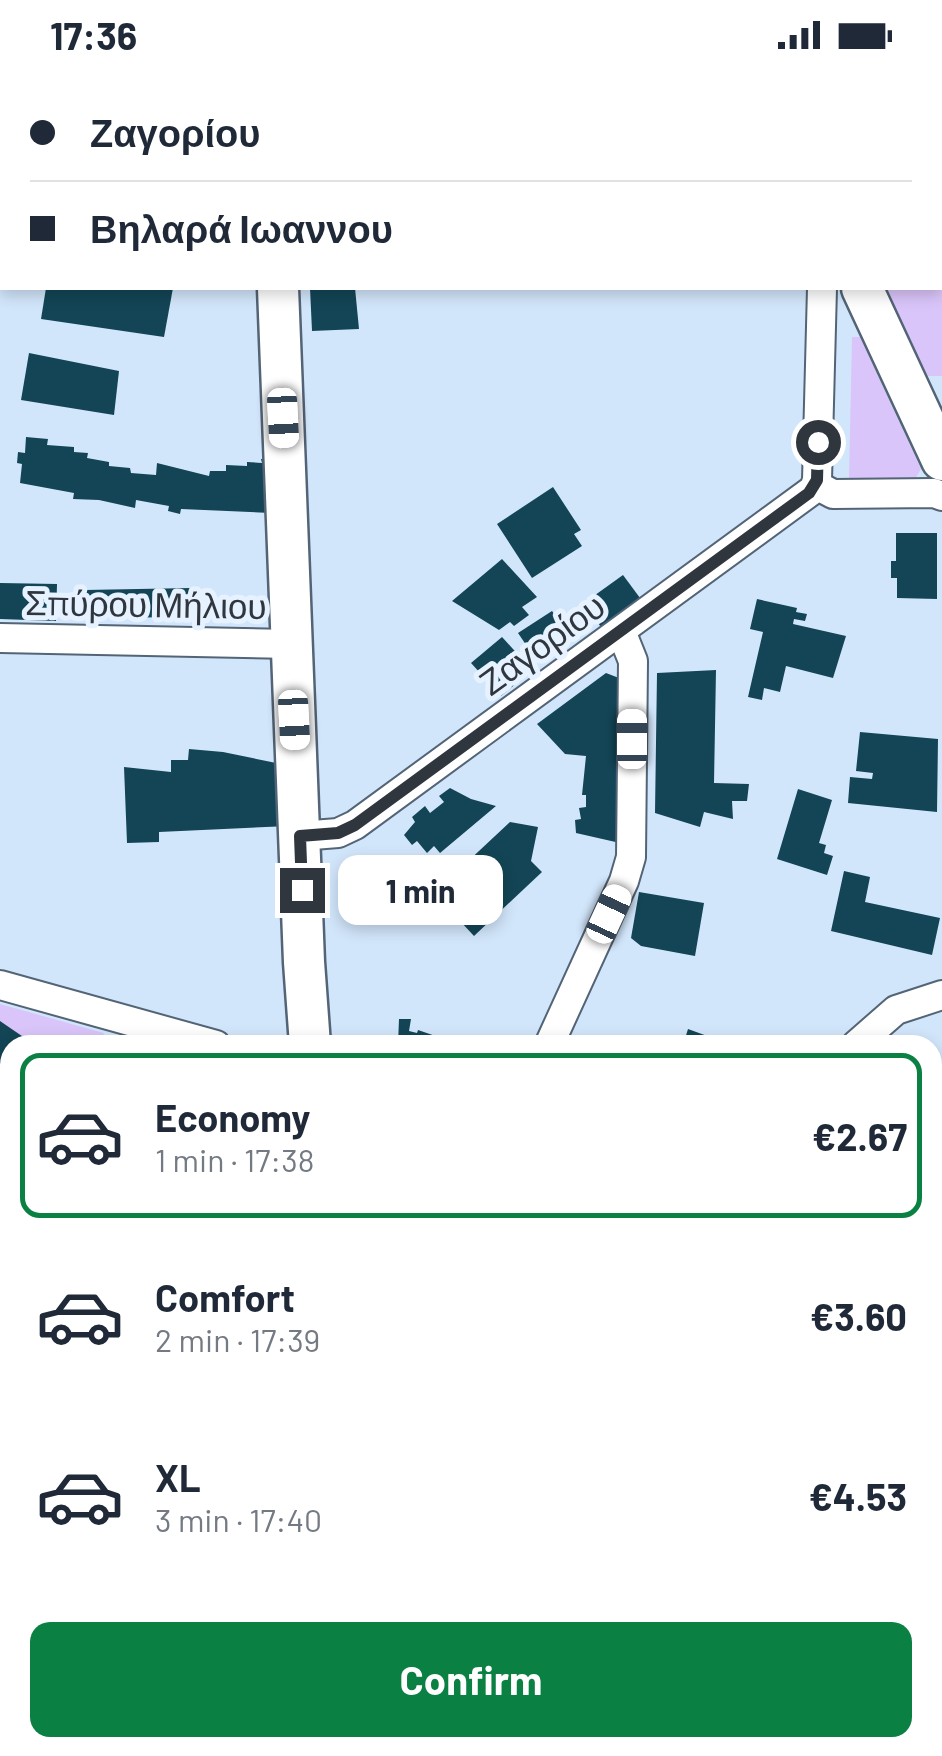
<!DOCTYPE html>
<meta charset="utf-8">
<style>
body{margin:0;font-family:Barlow,sans-serif;background:#f2f2f3;color:#1f2937;height:100vh;display:flex;flex-direction:column;font-size:38px;white-space:nowrap}
*{box-sizing:border-box;margin:0}
p{font-size:32px;color:#747a83}
.icon{flex:none;width:55px;height:55px;fill:none;stroke:currentColor;stroke-width:2;stroke-linecap:round;stroke-linejoin:round}
.map{position:relative;flex:1;overflow:hidden}
.sheet{position:absolute;left:0px;top:965px;width:942px;height:722px;display:flex;flex-direction:column;background:#fff;border-radius:30px 30px 0 0;box-shadow:0 5px 15px #0003}
.sheet>*{flex:none}
.guide{position:absolute;left:0px;top:0px;width:942px;height:220px;box-shadow:0 5px 15px #0003;display:grid;align-content:center;height:220px;padding:0 30px;background:#fff}
.end{position:absolute;width:45px;height:45px;margin:-22px;border:12px solid #2f363e;background:#fff;box-shadow:0 0 0 5px #fff}
.from{border-radius:50%}
.bubble{position:absolute;height:70px;border-radius:20px;background:#fff;box-shadow:0 5px 15px #0003;font-size:32px;font-weight:700;line-height:70px;text-align:center}
.car{position:absolute;width:30px;height:60px;margin:-30px -15px;border-radius:12px;box-shadow:0 0 8px 2px #0007;background:linear-gradient(#fff 24%,#345 0 40%,#fff 0 76%,#345 0 86%,#fff 0)}
.guide b{display:flex;align-items:center;gap:35px;height:95px;font-size:38px}
.guide b+b{border-top:2px solid #e0e1e3}
.guide i{width:25px;height:25px;background:#1f2937}
ul{padding:18px 0 0;list-style:none}
li{display:flex;align-items:center;gap:30px;height:165px;margin:0 20px 15px;padding:0 10px;border:5px solid transparent;border-radius:20px}
li div{flex:1}
li b{display:block;font-size:38px}
li em{font-style:normal;font-weight:700}
li.on{border-color:#0b8043}
li>.icon{width:90px;height:90px;stroke-width:1.5}
.button{display:flex;gap:20px;margin-top:auto;padding:20px 30px}
.button a{flex:1;height:115px;border-radius:20px;background:#0b8043;color:#fff;font-size:40px;font-weight:700;line-height:115px;text-align:center}
.status{display:flex;justify-content:space-between;align-items:center;height:70px;padding:0 50px;background:#fff;direction:ltr}
.status svg{height:28px;fill:currentColor}
.map>svg:first-child{display:block}
.green{fill:#dac5fa}
.building{fill:#134556}
.lines{fill:none;stroke-linecap:round;stroke-linejoin:round}
.street-casing{stroke:#536476;stroke-width:32}
.secondary-casing{stroke:#536476;stroke-width:45}
.street{stroke:#fff;stroke-width:28}
.secondary{stroke:#fff;stroke-width:40}
.route{stroke:#2f363e;stroke-width:12}
.labels{text-anchor:middle;dominant-baseline:central;stroke-width:10;stroke-linejoin:round;paint-order:stroke}
.street-label{font-size:35px;fill:#2f363e;stroke:#e6f2ff}
</style>
<div class="status"><b>17:36</b><svg viewBox="0 0 49 12"><path d="M0 12V9h3v3zM5 12V6h3v6zM10 12V3h3v9zM15 12V0h3v12zM26 1h20v11H26zM47 4h2v5h-2z"/></svg></div>
<div class="map">
<svg width="942" height="1686" viewBox="0 0 942 1686">
<rect width="100%" height="100%" fill="#d2e6fb"/>
<g class="green">
<polygon points="771,0 942,0 942,306 921,306 878,218 940,218 940,2"/>
<polygon points="852,267 860,267 921,399 915,409 849,408"/>
<polygon points="0,934 104,963 100,975 10,975 10,1162 0,1162"/>
</g>
<g class="building">
<polygon points="46,218 173,218 164,267 41,249"/>
<polygon points="310,218 355,218 359,259 312,261"/>
<polygon points="29,283 119,301 114,345 21,330"/>
<polygon points="26,367 48,369 47,375 74,377 74,382 88,383 87,388 109,392 109,396 130,398 131,403 156,405 157,393 209,406 210,401 226,401 226,395 247,396 247,392 262,393 261,389 270,389 271,443 181,439 180,444 168,441 169,436 136,430 135,438 99,430 73,429 74,423 20,413 22,394 17,393 18,382 25,383"/>
<polygon points="553,417 581,460 574,464 582,476 532,508 497,454"/>
<polygon points="896,463 937,463 937,529 897,528 897,508 891,508 891,491 896,491"/>
<polygon points="502,489 537,527 522,537 529,545 514,556 510,552 499,560 452,531"/>
<polygon points="623,505 643,532 603,560 584,533"/>
<polygon points="0,513 57,514 56,551 0,549"/>
<polygon points="191,518 192,547 86,548 85,520"/>
<polygon points="757,529 797,538 796,542 807,544 805,551 794,549 793,554 846,566 833,608 786,596 780,622 764,618 762,630 748,627 763,562 750,559"/>
<polygon points="552,541 571,568 537,591 518,563"/>
<polygon points="502,567 532,600 501,626 471,593"/>
<polygon points="716,600 714,713 749,714 747,731 732,731 733,749 704,742 700,757 655,743 657,603"/>
<polygon points="606,603 619,608 620,773 576,763 575,750 581,749 579,738 586,737 586,725 582,725 586,686 565,684 537,654"/>
<polygon points="860,662 938,669 937,742 848,733 850,707 872,709 873,703 856,701"/>
<polygon points="189,679 223,682 286,695 289,756 159,762 159,772 127,773 124,697 171,702 171,690 188,690"/>
<polygon points="450,718 471,729 496,736 440,783 434,776 427,783 417,771 412,775 404,765 415,752 412,747 425,736 430,743 444,732 439,726"/>
<polygon points="798,719 832,730 819,773 826,775 824,783 833,786 827,805 777,789"/>
<polygon points="510,752 538,757 531,791 542,802 474,866 434,823"/>
<polygon points="844,801 870,807 865,832 940,848 932,885 831,861"/>
<polygon points="639,822 704,833 695,886 641,876 631,868"/>
<polygon points="399,949 411,949 409,961 417,963 418,960 450,971 449,975 398,975"/>
<polygon points="0,951 35,975 10,975 10,1091 0,1084 0,1071 7,1061 0,1056"/>
<polygon points="688,959 710,967 707,975 683,975"/>
<polygon points="942,1060 942,1091 932,1092 932,1061"/>
<polygon points="10,1185 10,1209 0,1211 0,1187"/>
<polygon points="7,1239 10,1240 10,1280 6,1279 3,1286 0,1285 0,1263"/>
<polygon points="10,1281 10,1313 0,1322 0,1300 3,1301"/>
<polygon points="0,1337 10,1340 4,1370 9,1381 0,1384"/>
<polygon points="0,1430 10,1437 10,1561 5,1562 9,1574 0,1574"/>
<polygon points="940,1470 942,1589 932,1590 932,1471"/>
<polygon points="145,1678 202,1678 205,1686 149,1686"/>
</g>
<g class="lines">
<g class="street-casing">
<g id="street">
<polyline points="0,72 2,73"/>
<polyline points="816,415 833,424 934,423 942,426"/>
<polyline points="0,568 291,574"/>
<polyline points="300,766 338,763 355,755 814,419 817,410 822,218"/>
<polyline points="0,915 216,975"/>
<polyline points="549,975 624,811 631,787 633,591 621,561"/>
<polyline points="856,975 896,940 942,925"/>
<polyline points="0,1174 10,1173"/>
<polyline points="932,1244 942,1244"/>
<polyline points="0,1325 10,1327"/>
<polyline points="0,1413 10,1409"/>
<polyline points="127,1678 130,1686"/>
<polyline points="837,1678 837,1686"/>
<polyline points="576,1686 577,1678"/>
</g>
</g>
<g class="secondary-casing">
<g id="secondary">
<polyline points="265,0 265,2"/>
<polyline points="755,0 757,2"/>
<polyline points="278,218 304,892 310,975"/>
<polyline points="862,218 942,390"/>
<polyline points="420,1678 421,1686"/>
</g>
</g>
<use href="#street" class="street"/>
<use href="#secondary" class="secondary"/>
</g>
<g class="lines">
<polyline class="route" points="302,820 300,766 338,763 355,755 809,423 817,410 818,372"/>
</g>
<g class="labels">
<g class="street-label">
<text transform="translate(146 533) rotate(1)">Σπύρου Μήλιου</text>
<text transform="translate(541 573) rotate(-36)">Ζαγορίου</text>
</g>
</g>
</svg>
<i class="end from" style="left:818px;top:372px"></i>
<i class="end" style="left:302px;top:820px"></i>
<div class="bubble" style="left:338px;top:785px;width:165px">1 min</div>
<i class="car" style="left:283px;top:348px;rotate:177deg"></i>
<i class="car" style="left:294px;top:650px;rotate:177deg"></i>
<i class="car" style="left:632px;top:669px;rotate:0deg"></i>
<i class="car" style="left:609px;top:844px;rotate:25deg"></i>
<div class="guide">
<b><i class="from"></i>Ζαγορίου</b>
<b><i></i>Βηλαρά Ιωαννου</b>
</div>
<section class="sheet">
<ul>
<li class="on"><svg class="icon" aria-label="car" viewBox="0 0 24 24"><path d="M5 17H2v-5l4-1 3-4h7l3 4 3 1v5h-3M9 17h6M6 11h13"/><circle cx="7" cy="17" r="2"/><circle cx="17" cy="17" r="2"/></svg><div><b>Economy</b><p>1 min · 17:38</p></div><em>€2.67</em></li>
<li><svg class="icon" aria-label="car" viewBox="0 0 24 24"><path d="M5 17H2v-5l4-1 3-4h7l3 4 3 1v5h-3M9 17h6M6 11h13"/><circle cx="7" cy="17" r="2"/><circle cx="17" cy="17" r="2"/></svg><div><b>Comfort</b><p>2 min · 17:39</p></div><em>€3.60</em></li>
<li><svg class="icon" aria-label="car" viewBox="0 0 24 24"><path d="M5 17H2v-5l4-1 3-4h7l3 4 3 1v5h-3M9 17h6M6 11h13"/><circle cx="7" cy="17" r="2"/><circle cx="17" cy="17" r="2"/></svg><div><b>XL</b><p>3 min · 17:40</p></div><em>€4.53</em></li>
</ul>
<div class="button"><a>Confirm</a></div>
</section>
</div>
